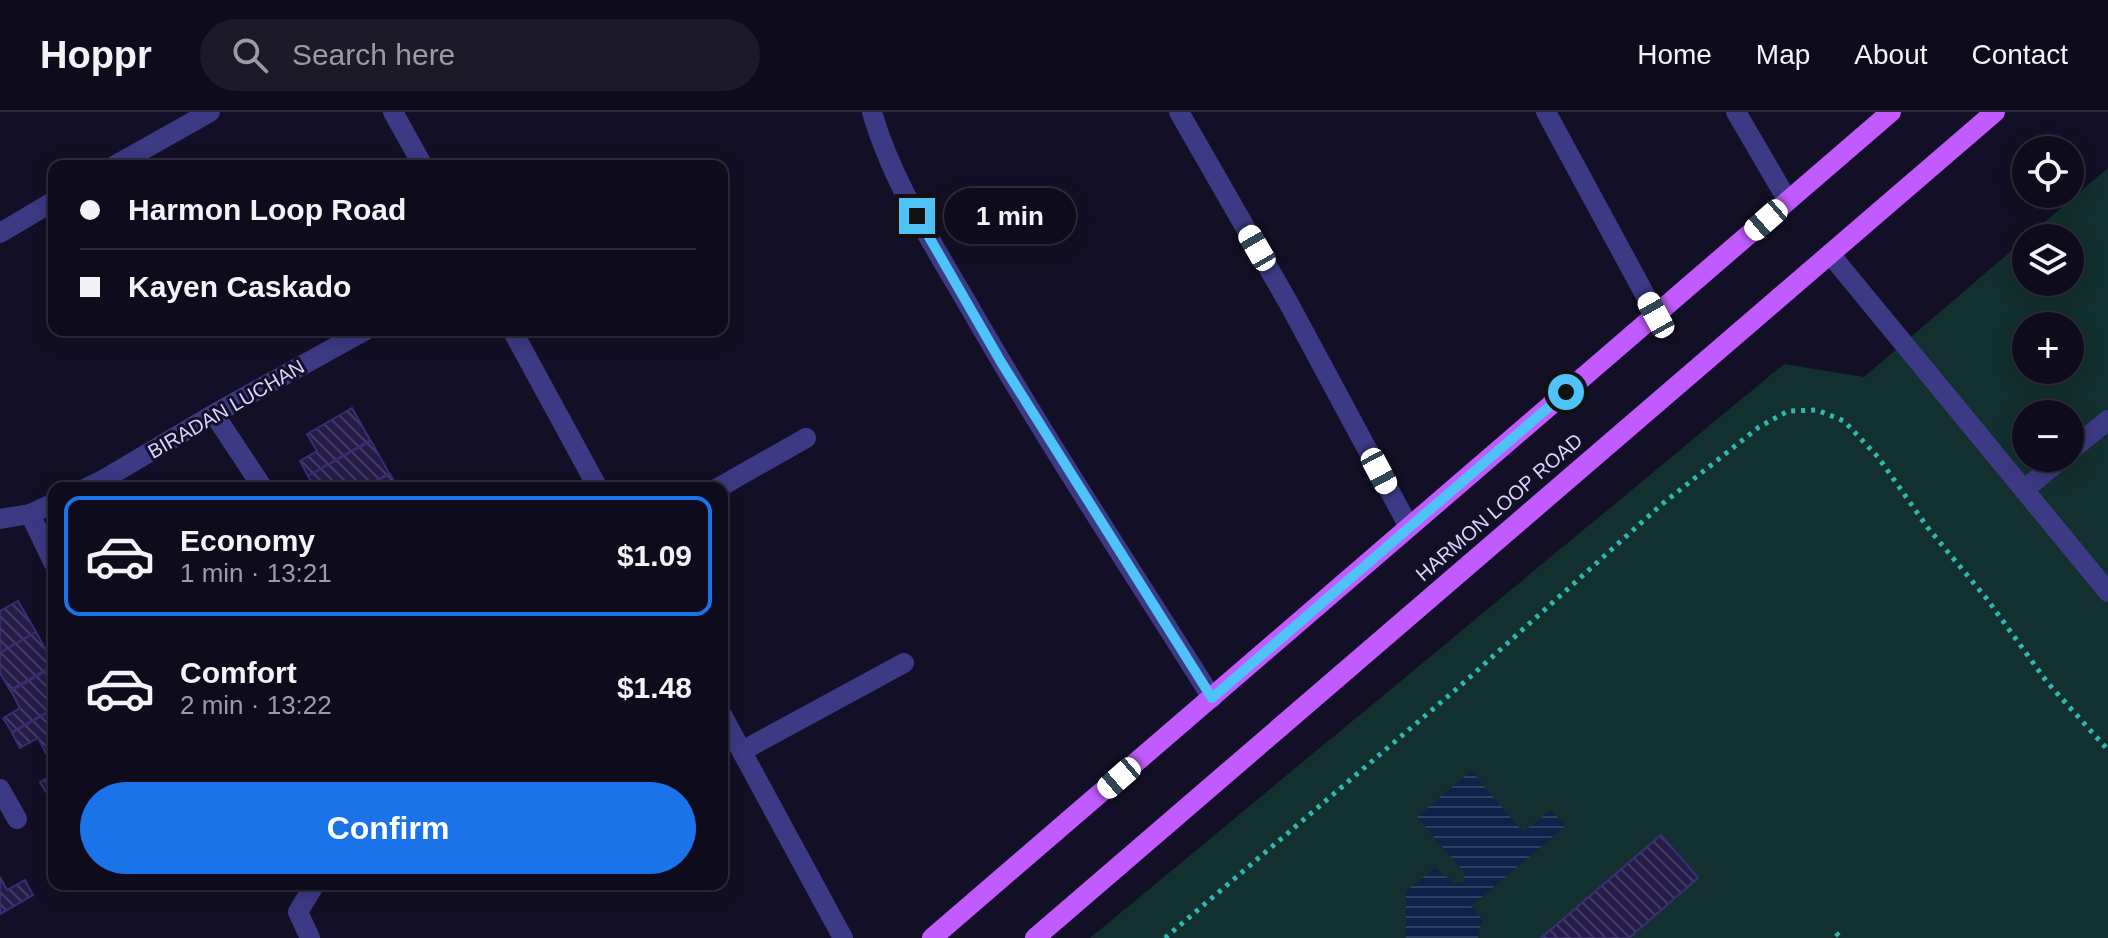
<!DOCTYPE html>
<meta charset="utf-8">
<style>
body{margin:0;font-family:Helvetica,sans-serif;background:#1c1929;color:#f1f3f6;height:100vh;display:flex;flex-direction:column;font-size:30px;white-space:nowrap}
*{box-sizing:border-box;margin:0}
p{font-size:26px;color:#9b9ba3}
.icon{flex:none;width:44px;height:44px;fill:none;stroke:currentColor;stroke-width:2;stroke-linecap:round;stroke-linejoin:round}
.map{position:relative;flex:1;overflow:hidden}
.side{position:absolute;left:48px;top:370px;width:680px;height:408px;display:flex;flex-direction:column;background:#0e0b1c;border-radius:16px;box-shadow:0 4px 20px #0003,0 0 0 2px #2e2b3b}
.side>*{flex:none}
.top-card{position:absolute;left:48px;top:48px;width:680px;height:176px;border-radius:16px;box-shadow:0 4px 20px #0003,0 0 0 2px #2e2b3b;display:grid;align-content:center;height:176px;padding:0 32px;background:#0e0b1c}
.fabs{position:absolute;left:2012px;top:24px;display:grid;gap:16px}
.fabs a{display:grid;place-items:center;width:72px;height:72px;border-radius:50%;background:#0e0b1c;box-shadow:0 4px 20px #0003,0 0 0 2px #2e2b3b;font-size:40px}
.end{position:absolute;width:36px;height:36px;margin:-18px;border:10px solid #4fc3f7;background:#111;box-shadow:0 0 0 4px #111}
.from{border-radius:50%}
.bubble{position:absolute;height:56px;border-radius:28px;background:#0e0b1c;box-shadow:0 4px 20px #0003,0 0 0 2px #2e2b3b;font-size:26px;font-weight:600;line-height:56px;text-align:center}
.car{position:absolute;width:24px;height:48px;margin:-24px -12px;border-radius:10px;box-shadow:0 0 6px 2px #0007;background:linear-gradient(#fff 24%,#345 0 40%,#fff 0 76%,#345 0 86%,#fff 0)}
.top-card b{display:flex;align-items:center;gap:28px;height:76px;font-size:30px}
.top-card b+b{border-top:2px solid #2e2b3b}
.top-card i{width:20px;height:20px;background:#f1f3f6}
ul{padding:14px 0 0;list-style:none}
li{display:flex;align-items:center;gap:24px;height:120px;margin:0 16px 12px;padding:0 16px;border:4px solid transparent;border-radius:16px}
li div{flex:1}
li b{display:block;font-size:30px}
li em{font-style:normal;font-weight:600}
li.on{border-color:#1a73e8}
li>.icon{width:72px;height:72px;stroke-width:1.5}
.cta{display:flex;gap:16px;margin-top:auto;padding:16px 32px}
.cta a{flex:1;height:92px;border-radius:48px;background:#1a73e8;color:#fff;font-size:32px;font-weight:600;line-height:92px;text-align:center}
header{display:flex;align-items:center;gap:48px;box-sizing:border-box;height:112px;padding:0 40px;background:#0e0b1c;border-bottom:2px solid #2e2b3b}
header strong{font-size:38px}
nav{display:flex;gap:44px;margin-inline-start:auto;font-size:28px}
.search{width:560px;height:72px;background:#1c1929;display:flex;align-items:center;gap:20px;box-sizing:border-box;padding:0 28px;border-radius:44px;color:#9b9ba3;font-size:30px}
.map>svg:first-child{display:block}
.green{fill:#12302f;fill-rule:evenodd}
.water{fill:url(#water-rules)}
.building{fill:url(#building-back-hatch);stroke:#3b2d73;stroke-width:2}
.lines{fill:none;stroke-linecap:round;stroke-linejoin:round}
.path{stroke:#2fb8b0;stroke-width:5;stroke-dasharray:4 6;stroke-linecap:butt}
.minor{stroke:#3d3a85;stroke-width:20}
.major{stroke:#c25bff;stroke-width:20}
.route{stroke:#4fc3f7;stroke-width:10}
.labels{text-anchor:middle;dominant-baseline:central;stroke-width:6;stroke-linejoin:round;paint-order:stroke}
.street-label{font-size:20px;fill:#d9d4ff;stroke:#130f26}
</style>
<header>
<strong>Hoppr</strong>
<div class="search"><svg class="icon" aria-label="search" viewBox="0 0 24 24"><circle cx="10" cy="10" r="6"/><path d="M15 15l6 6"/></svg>Search here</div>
<nav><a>Home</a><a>Map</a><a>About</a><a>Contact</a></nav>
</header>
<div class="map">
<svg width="2108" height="826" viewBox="0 0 2108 826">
<defs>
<pattern id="water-rules" width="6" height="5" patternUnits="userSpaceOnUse" patternTransform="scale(2)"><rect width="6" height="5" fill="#0c2248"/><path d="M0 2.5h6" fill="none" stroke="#2f4163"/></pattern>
<pattern id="building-back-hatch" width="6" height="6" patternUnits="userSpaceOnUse" patternTransform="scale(2)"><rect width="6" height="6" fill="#241b47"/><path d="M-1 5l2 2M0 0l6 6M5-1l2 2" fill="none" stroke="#433b63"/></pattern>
</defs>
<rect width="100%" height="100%" fill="#130f26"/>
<path class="green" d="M2108,56V826H1090L1784,252L1864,265ZM2026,126H2070V170H2026ZM2026,214H2070V258H2026ZM2026,302H2070V346H2026Z"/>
<polygon class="water" points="1471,659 1523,720 1551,698 1565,714 1471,794 1482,807 1478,826 1406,826 1406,779 1435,756 1455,772 1464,770 1465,761 1417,705"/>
<g class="building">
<polygon points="352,296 370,328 308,364 300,349 317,339 307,322"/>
<polygon points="371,329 389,361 362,376 339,376 335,369 323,376 315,376 308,364"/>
<polygon points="390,362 398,376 365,376"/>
<polygon points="18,489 36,520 0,541 0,499"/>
<polygon points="36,520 54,553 10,578 0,561 0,541"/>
<polygon points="54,555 54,596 12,620 3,606 20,596 11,579"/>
<polygon points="54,597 54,639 47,643 38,626 20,636 12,621"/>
<polygon points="54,662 54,682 49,685 40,670"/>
<polygon points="1661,723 1698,766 1629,826 1541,826"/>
<polygon points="0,765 7,778 25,768 33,783 0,802"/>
</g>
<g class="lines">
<g class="path">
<polyline points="1836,821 1841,826"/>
<polyline points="1165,826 1460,574 1661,393 1759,315 1788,299 1817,298 1844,309 1878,345 1928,416 1987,487 2047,570 2108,638"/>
</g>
<g class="minor">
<polyline points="393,0 423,54"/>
<path d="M872,0C891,67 931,129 966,189C1043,324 1129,454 1212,586"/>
<polyline points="1179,0 1288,190 1409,415"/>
<polyline points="1546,0 1656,203"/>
<polyline points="1736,0 1788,89"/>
<polyline points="114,54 210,0"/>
<polyline points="0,121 54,89"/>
<polyline points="1830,142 2108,480"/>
<polyline points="512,218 598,376"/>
<polyline points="214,302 263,376"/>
<polyline points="2070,339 2108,308"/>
<polyline points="86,376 101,369 214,302 366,218"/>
<polyline points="718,376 806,326"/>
<polyline points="2024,378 2062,346"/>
<polyline points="30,402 54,452"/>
<polyline points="0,407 30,402 54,391"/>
<polyline points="722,603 843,826"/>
<polyline points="742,639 904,551"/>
<polyline points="0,677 17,707"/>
<polyline points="310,826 298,800 315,772"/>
</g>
<g class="major">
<polyline points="932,826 1891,0"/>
<polyline points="1035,826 1995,0"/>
</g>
</g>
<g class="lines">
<polyline class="route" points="917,104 1001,250 1212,586 1566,280"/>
</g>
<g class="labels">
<g class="street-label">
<text transform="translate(226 297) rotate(-30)">BIRADAN LUCHAN</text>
<text transform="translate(1499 395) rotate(-41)">HARMON LOOP ROAD</text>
</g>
</g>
</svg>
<div class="fabs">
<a><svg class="icon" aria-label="locate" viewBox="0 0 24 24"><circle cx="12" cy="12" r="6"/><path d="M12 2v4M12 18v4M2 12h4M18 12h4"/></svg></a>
<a><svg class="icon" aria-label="layers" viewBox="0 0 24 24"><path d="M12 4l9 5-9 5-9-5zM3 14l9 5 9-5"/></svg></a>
<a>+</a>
<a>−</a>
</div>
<i class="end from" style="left:1566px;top:280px"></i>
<i class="end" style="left:917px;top:104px"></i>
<div class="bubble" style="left:944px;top:76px;width:132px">1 min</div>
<i class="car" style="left:1766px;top:108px;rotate:229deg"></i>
<i class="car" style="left:1257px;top:136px;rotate:330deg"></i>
<i class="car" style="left:1656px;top:203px;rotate:331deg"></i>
<i class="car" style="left:1379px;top:359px;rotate:152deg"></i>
<i class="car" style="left:1119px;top:666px;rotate:229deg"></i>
<div class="top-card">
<b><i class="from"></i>Harmon Loop Road</b>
<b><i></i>Kayen Caskado</b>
</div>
<section class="side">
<ul>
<li class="on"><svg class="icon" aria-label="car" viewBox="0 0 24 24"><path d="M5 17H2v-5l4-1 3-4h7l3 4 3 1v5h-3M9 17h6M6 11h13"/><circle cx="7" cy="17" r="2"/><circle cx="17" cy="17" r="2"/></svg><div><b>Economy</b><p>1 min · 13:21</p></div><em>$1.09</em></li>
<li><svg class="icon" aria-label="car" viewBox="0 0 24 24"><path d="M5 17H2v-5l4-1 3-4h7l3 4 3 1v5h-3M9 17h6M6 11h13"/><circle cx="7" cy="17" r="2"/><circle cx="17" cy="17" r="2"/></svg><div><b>Comfort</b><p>2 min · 13:22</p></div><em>$1.48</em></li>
</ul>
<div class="cta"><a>Confirm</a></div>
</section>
</div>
